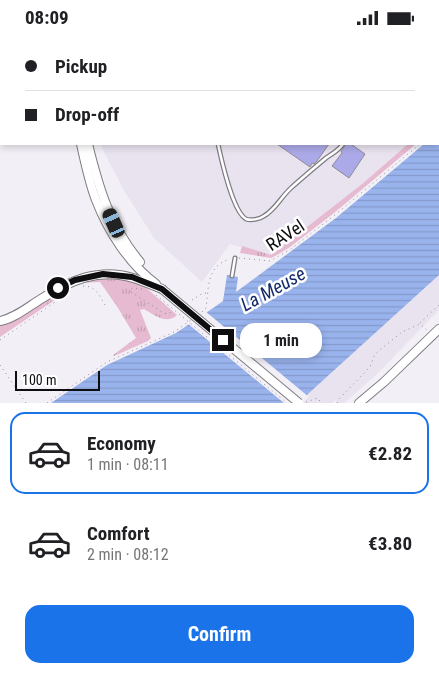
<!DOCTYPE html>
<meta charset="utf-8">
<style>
body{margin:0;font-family:"Roboto Condensed",sans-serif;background:#f2f2f2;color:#202124;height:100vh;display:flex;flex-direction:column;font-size:19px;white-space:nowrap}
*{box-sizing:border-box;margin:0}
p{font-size:16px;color:#757577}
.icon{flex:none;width:28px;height:28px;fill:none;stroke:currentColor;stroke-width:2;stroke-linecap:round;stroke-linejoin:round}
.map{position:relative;height:368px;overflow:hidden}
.drawer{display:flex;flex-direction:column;background:#fff;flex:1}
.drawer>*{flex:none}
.guide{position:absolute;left:0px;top:0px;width:440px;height:110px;box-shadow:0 2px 8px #0003;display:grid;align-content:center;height:110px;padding:0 25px;background:#fff}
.scale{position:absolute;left:15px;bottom:12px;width:85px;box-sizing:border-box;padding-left:5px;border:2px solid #0e0d0f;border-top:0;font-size:14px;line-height:18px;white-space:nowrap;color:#0e0d0f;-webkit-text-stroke:4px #fff;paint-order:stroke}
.end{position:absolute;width:22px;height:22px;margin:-11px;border:6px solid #0e0d0f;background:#fff;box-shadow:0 0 0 2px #fff}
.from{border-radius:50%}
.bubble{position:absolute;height:35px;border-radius:15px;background:#fff;box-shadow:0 2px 8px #0003;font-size:16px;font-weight:700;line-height:35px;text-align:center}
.car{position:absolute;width:15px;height:30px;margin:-15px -8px;border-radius:6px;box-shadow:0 0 4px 1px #0007;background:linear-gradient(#222 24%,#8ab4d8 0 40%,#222 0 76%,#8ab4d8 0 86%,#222 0)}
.guide b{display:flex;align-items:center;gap:18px;height:48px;font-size:19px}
.guide b+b{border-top:1px solid #e0e0e0}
.guide i{width:12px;height:12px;background:#202124}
ul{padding:9px 0 0;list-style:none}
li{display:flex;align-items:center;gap:15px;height:82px;margin:0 10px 8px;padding:0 15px;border:2px solid transparent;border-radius:15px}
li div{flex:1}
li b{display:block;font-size:19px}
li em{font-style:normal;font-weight:700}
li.active{border-color:#1a73e8}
li>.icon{width:45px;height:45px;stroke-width:1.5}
.cta{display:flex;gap:10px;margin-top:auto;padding:10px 25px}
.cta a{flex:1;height:58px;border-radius:15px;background:#1a73e8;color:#fff;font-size:20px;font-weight:700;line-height:58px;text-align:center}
.status{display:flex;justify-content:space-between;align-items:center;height:35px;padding:0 25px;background:#fff;direction:ltr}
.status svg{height:14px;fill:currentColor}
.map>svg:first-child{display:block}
.built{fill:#e9e3f0}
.grass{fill:url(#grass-tufts)}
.water{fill:url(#water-rules)}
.pier{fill:#f2eff6}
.building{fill:#aba9e7;stroke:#8c8c92}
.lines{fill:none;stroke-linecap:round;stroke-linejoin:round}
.lane-casing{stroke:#7f7c82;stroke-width:5}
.secondary-casing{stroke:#7f7c82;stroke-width:10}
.primary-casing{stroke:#cfcfcf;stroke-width:11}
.path{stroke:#918f94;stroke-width:1;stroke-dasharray:1 4;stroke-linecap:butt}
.lane{stroke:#fff;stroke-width:2.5}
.secondary{stroke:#fff;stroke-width:8}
.primary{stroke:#e3c2e3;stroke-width:9}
.secondary-bridge-casing{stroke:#7f7c82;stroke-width:10;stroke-linecap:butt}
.path-bridge{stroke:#918f94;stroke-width:1;stroke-dasharray:1 4;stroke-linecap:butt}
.secondary-bridge{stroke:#fff;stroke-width:8}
.route{stroke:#0e0d0f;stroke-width:6}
.labels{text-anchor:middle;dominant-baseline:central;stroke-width:5;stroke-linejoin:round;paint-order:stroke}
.street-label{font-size:18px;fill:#0e0d0f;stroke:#fff}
.water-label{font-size:19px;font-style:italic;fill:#142a6c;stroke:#fff}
</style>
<div class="status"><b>08:09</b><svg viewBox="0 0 49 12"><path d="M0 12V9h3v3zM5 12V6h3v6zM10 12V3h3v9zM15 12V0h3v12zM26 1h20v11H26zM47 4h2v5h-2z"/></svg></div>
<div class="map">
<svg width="439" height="368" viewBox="0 0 439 368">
<defs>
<pattern id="grass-tufts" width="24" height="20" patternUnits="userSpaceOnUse" patternTransform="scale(1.25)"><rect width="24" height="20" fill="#e6bad0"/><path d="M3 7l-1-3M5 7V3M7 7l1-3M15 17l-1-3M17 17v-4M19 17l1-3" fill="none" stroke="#c49fb1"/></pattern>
<pattern id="water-rules" width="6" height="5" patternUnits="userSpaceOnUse" patternTransform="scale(1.25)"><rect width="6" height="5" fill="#99b3ed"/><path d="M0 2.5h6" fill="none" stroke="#8399ca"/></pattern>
</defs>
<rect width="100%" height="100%" fill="#f2eff6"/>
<g class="built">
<polygon points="15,0 439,0 439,81 439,1 16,1"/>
<polygon points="100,109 408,109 362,149 271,220 230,209 202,247 154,203 123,154"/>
<polygon points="439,240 439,275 377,339 344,368 338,368 335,365 333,368 298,368"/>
</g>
<g class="grass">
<polygon points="408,109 416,109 334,178 290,212 277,220 271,223 240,218 242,211 271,220 362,149"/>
<path d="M102,243L126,245L142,249L177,280C167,290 154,280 144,274L140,275L151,303L148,306L114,321L113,320L136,303L118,273L100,247L79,248L86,245Z"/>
<polygon points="69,251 69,253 68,256 0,302 0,291 19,284 45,265"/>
</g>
<polygon class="water" points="439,95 439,240 298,368 51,368 107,330 176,298 216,271 223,266 227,240 238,242 236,257 336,183 424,109 439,109"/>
<polygon class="pier" points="205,276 309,362 302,368 284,368 187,288"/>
<g class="building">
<polygon points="277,109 329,109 317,126 314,129 312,128 310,132"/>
<polygon points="346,109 351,109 365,119 349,143 332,131 342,118 341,116"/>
</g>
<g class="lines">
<g class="lane-casing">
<g id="lane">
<polyline points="53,0 54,1"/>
<polyline points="101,0 102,1"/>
<polyline points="107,0 107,1"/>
<polyline points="134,1 134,0"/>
<polyline points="248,1 249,0"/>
<path d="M218,109C221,123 233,177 246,184C251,186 260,184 264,181C275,175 281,162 291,153C302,143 314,133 326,123C333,118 338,116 343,109"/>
<polyline points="232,241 235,223"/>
</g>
</g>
<g class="secondary-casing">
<g id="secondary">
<path d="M81,109C85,127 89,147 96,165C108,196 129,229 156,249"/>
<path d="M88,109C99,154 110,191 140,227"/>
<path d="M0,286C15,283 28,272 41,264C69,246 99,232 133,243C143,246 152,250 162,254"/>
<polyline points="359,368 384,347 439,294"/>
</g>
</g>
<g class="primary-casing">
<g id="primary">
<polyline points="3,0 4,1"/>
<polyline points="0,28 1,26"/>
</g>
</g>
<g class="path">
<polyline points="239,223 270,226 291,214 336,179 420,109"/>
<path d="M83,251C96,251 99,260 105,270"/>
<polyline points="142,254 133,253 130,255 131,257 162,277 167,279 172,277"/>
<polyline points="192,265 203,258 208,258"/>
<path d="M202,277L206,273C209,253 206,231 230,224"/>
<polyline points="420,288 439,270"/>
<polyline points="0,305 74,254"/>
<polyline points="0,330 26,368"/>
<polyline points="306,367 318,363 321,368"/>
<polyline points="47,368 107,327 174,297 191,285"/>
<polyline points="337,368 339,364 370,332 375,319 402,297 420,289 427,295"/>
</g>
<use href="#lane" class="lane"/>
<use href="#secondary" class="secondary"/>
<use href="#primary" class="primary"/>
<g class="secondary-bridge-casing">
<polyline id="secondary-bridge" points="162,254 299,368"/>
</g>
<polyline class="path-bridge" points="156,260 287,368"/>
<use href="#secondary-bridge" class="secondary-bridge"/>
</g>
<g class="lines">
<polyline class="route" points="58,253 75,245 103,239 132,242 162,254 223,305"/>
</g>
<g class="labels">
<g class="street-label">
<text transform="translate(285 200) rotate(-33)">RAVel</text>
</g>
<g class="water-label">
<text transform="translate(273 254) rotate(-29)">La Meuse</text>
</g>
</g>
</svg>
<div class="scale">100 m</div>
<i class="end from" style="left:58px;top:253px"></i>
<i class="end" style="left:223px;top:305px"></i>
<div class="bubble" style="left:240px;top:288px;width:82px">1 min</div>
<i class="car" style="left:114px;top:188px;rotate:336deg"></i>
<div class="guide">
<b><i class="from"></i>Pickup</b>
<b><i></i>Drop-off</b>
</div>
</div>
<section class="drawer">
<ul>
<li class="active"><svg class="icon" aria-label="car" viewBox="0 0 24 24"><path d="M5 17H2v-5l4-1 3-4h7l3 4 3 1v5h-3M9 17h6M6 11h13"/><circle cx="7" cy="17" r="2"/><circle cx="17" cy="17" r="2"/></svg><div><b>Economy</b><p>1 min · 08:11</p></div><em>€2.82</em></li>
<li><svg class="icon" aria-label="car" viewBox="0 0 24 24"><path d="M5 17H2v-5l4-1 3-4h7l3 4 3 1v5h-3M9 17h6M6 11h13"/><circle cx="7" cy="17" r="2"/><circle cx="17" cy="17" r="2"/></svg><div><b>Comfort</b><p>2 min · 08:12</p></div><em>€3.80</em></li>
</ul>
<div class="cta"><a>Confirm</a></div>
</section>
